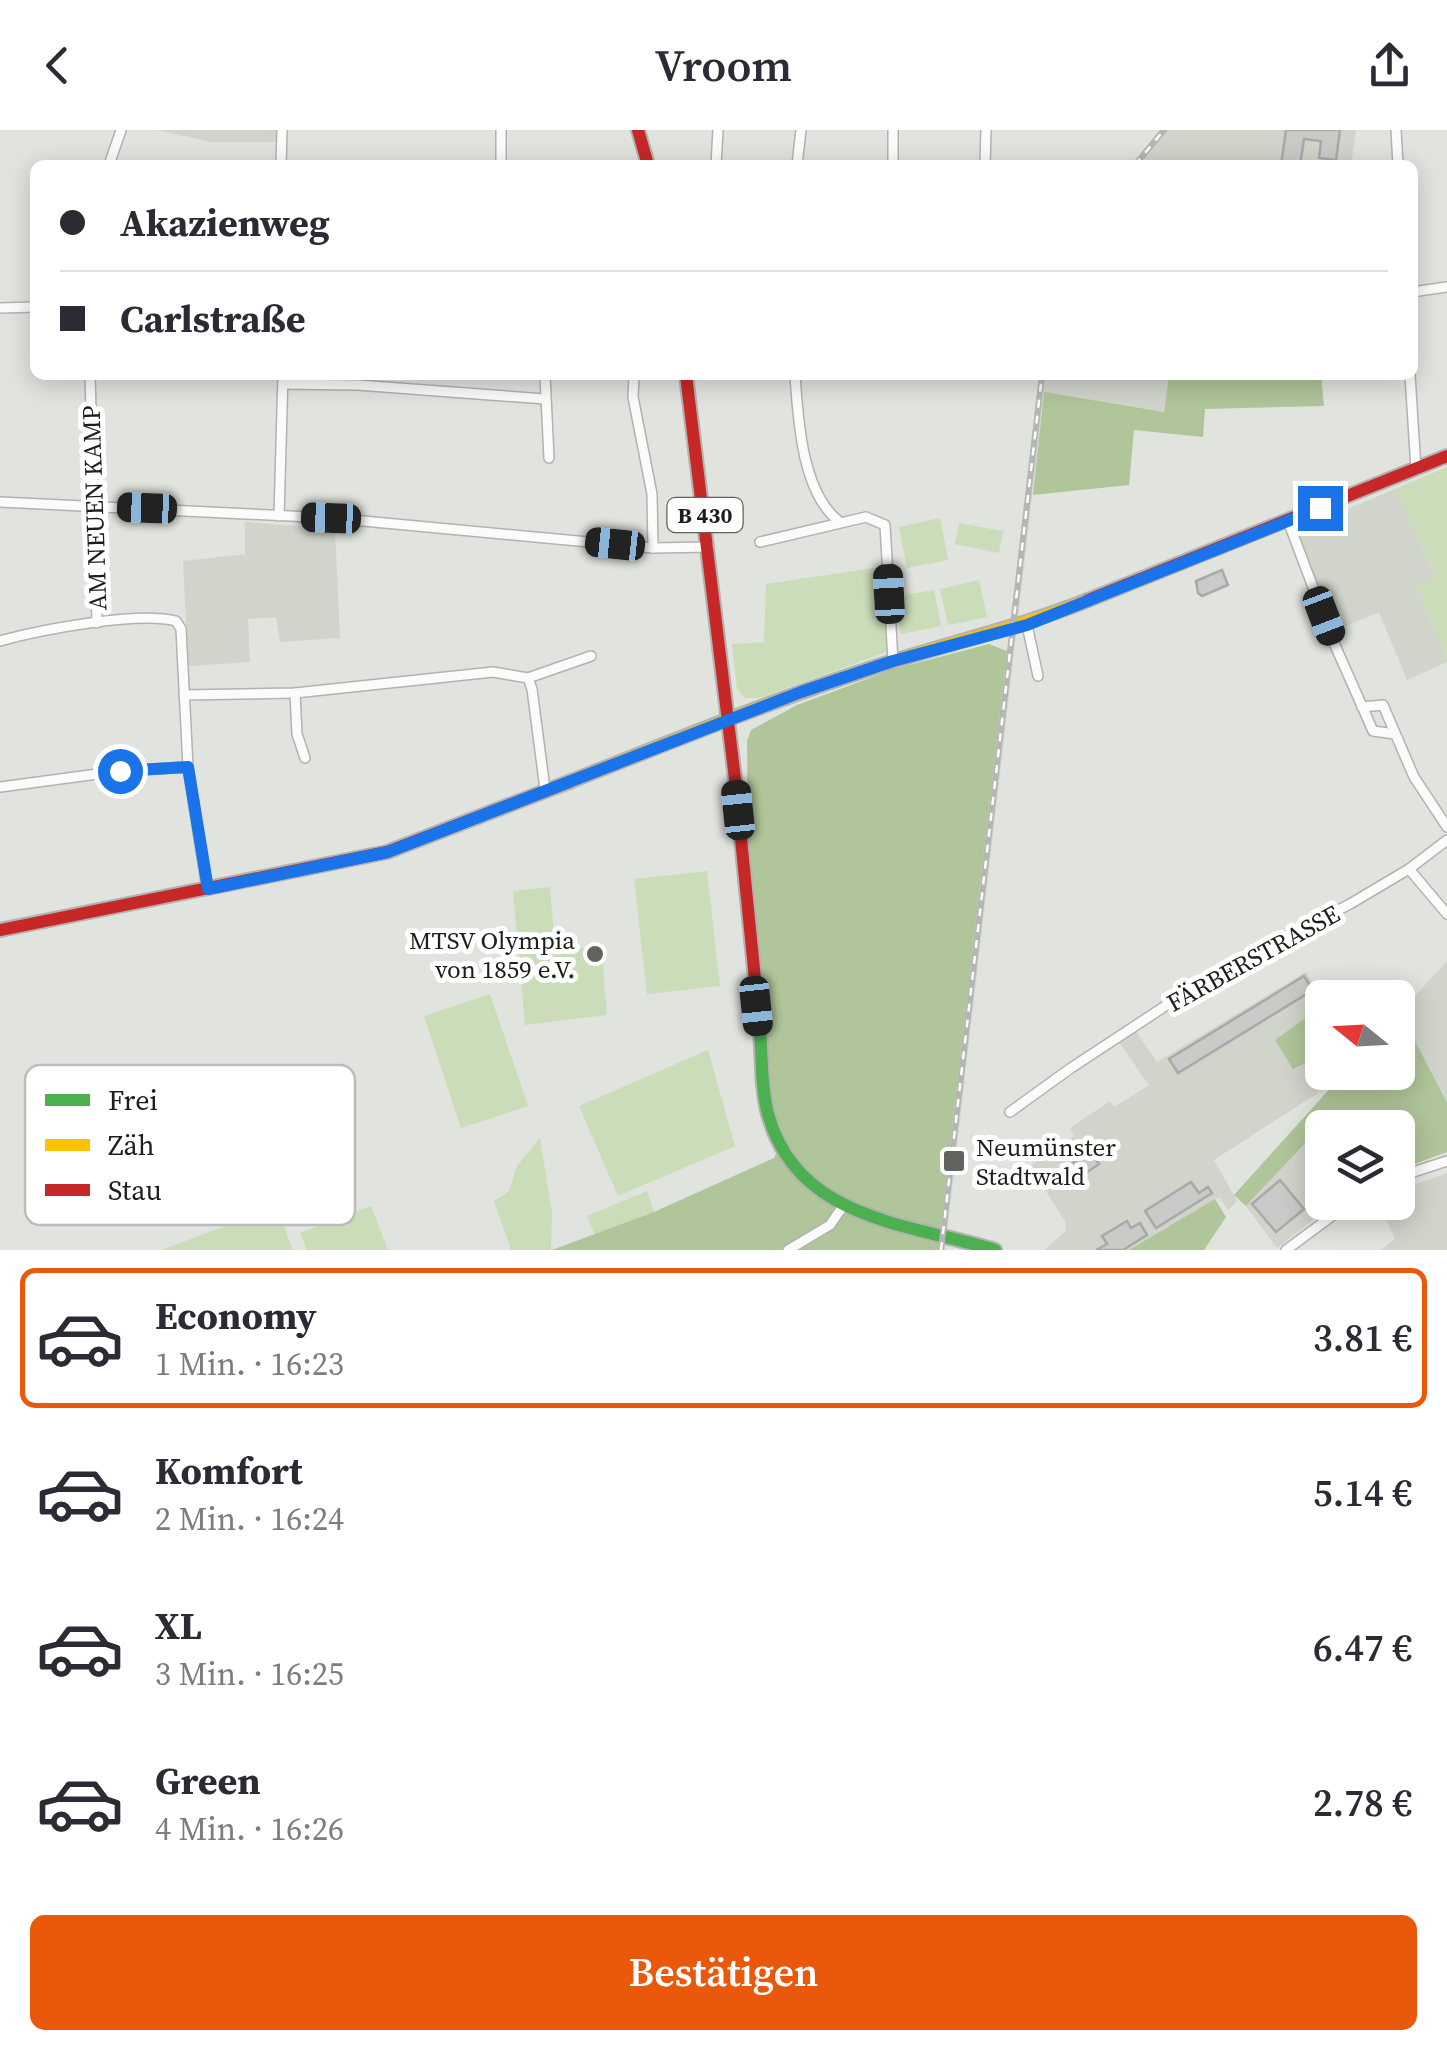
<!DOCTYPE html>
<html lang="de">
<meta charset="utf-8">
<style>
body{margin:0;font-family:"Source Serif 4",serif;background:#f7f7f7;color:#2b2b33;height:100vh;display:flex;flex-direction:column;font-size:38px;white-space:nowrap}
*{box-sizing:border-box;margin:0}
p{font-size:32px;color:#7c7c81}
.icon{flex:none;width:55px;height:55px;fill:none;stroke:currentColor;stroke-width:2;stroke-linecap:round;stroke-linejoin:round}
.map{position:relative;height:1120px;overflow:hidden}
.sheet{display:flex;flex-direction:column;background:#fff;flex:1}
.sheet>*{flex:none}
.guide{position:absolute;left:30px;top:30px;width:1388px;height:220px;border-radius:15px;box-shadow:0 5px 25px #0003;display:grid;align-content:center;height:220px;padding:0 30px;background:#fff}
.needle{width:65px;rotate:288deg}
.fabs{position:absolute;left:1305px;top:850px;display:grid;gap:20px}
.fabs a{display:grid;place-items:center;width:110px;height:110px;border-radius:15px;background:#fff;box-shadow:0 5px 25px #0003;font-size:50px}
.end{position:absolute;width:45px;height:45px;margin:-22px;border:12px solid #1a73e8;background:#fff;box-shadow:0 0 0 5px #fff}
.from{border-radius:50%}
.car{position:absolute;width:30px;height:60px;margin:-30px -15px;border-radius:12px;box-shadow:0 0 8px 2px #0007;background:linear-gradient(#222 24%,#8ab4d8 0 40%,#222 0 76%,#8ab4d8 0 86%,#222 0)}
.guide b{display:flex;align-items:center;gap:35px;height:95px;font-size:38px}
.guide b+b{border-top:2px solid #e1e1e2}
.guide i{width:25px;height:25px;background:#2b2b33}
ul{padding:18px 0 0;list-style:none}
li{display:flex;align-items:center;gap:30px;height:140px;margin:0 20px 15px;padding:0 10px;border:5px solid transparent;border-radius:15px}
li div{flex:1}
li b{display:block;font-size:38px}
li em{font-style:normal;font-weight:600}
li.current{border-color:#ea580c}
li>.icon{width:90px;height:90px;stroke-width:1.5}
.button{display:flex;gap:20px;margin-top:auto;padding:20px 30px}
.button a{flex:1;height:115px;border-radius:15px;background:#ea580c;color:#fff;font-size:40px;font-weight:600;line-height:115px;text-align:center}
header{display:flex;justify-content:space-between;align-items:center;height:130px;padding:0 30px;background:#fff;font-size:45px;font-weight:600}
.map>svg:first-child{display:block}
.built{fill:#d0d4cb}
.green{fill:#cadcb8}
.forest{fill:#b0c599}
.building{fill:#cacbc8;stroke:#a8aaa7;stroke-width:2.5}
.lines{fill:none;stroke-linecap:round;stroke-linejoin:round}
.street-casing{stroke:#b2b3b0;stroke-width:12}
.fast-casing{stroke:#b2b3b0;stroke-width:16}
.slow-casing{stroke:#b2b3b0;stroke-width:16}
.jam-casing{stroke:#b2b3b0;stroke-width:16}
.street{stroke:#fafbfa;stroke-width:9}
.fast{stroke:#4caf50;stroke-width:12}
.slow{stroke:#ffc107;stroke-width:12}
.jam{stroke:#c62828;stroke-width:12}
.rail-casing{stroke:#b5b6b4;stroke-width:6}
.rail{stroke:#fff;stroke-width:2.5;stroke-dasharray:8;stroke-linecap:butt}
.route{stroke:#1a73e8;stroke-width:12}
.poi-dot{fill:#61635f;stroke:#fff;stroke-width:4}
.labels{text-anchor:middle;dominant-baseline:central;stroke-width:10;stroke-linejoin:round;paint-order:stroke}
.shield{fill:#fff;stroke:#60625f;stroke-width:2.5}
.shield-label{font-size:22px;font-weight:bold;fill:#1c1e1b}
.street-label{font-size:25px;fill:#1c1e1b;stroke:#fff}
.poi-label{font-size:25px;fill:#1c1e1b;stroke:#fff;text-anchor:end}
.key{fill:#fff;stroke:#bbbcbb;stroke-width:2.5}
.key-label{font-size:28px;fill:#1c1e1b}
</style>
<header><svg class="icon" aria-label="back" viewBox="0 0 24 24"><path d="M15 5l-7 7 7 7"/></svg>Vroom<svg class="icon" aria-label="share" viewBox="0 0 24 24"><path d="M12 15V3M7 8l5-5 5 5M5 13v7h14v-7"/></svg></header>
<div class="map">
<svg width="1447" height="1120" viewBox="0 0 1447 1120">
<rect width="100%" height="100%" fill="#e1e3de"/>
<g class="built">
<polygon points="157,0 282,0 282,12 211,12"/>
<polygon points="1160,0 1356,0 1351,35 1131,35"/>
<polygon points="1039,245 1169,245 1164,282 1044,263 945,1120 938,1120"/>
<polygon points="1395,359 1436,448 1417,457 1447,532 1407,550 1379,482 1334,501 1296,401"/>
<polygon points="245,392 335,399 340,508 280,512 276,487 248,489 250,532 188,536 183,431 245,424"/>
<polygon points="1447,831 1447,971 1400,882"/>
<polygon points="1306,842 1322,869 1322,942 1349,943 1214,1030 1237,1071 1228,1080 1219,1067 1129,1120 1044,1120 1066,1101 1065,1091 1030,1036 1074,1006 1070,998 1110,971 1114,977 1149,955 1119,912 1136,901 1157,932"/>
<polygon points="1308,1009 1322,1031 1322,1072 1335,1073 1277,1118 1246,1076"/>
<polygon points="1447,1043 1447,1120 1381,1120 1395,1109 1379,1073 1398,1072 1398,1061"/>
</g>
<g class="green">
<polygon points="1447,337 1447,532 1417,456 1436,447 1395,359"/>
<polygon points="940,388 948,430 907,438 899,397"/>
<polygon points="959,393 1003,401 999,423 955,414"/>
<polygon points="887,436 892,520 759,568 745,568 737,559 732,514 764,512 766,454"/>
<polygon points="979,450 987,487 948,495 940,459"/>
<polygon points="934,460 941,496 901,504 894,467"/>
<polygon points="707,741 720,856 647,864 634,749"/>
<polygon points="550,757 555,819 601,817 607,885 525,895 513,761"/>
<polygon points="490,864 528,976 461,998 424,886"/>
<polygon points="708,920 735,1016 618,1066 579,976"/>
<polygon points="540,1008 552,1083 551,1120 511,1120 494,1071 509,1061 517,1036"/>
<polygon points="647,1061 654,1082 595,1106 587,1086"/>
<polygon points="371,1076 388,1120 307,1120 300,1103"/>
<polygon points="276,1077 293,1120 164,1120 164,1119"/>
</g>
<g class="forest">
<polygon points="1169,245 1321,245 1324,276 1205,279 1203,307 1134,300 1129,355 1033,365 1044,262 1164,282"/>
<polygon points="989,514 1007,521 938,1120 552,1120 654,1082 774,1028 783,1008 772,974 748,734 747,611 751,600 797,575 894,539"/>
<polygon points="1400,882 1447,972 1447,1022 1398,1040 1398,998 1322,998 1322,1031 1308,1010 1246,1076 1234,1065 1344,943 1398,942"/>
<polygon points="1311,884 1322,887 1322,925 1293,939 1275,910"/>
<polygon points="1215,1069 1226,1087 1204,1120 1129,1120"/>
</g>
<g class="building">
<polygon points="1286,0 1340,0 1336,30 1319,28 1321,11 1304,9 1300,35 1281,35"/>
<polygon points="1222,440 1228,455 1202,466 1198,463 1196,451"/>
<polygon points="1304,846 1313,860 1178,943 1169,929"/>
<polygon points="1090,1021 1099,1034 1067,1056 1058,1043"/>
<polygon points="1280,1050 1304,1079 1276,1102 1252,1074"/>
<polygon points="1191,1052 1199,1063 1208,1057 1212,1063 1156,1098 1145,1081"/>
<polygon points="1127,1091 1131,1098 1140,1093 1147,1105 1123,1120 1096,1120 1107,1114 1102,1106"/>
</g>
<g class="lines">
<g class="street-casing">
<g id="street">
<polyline points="1396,0 1398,35"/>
<polyline points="109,35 121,0"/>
<polyline points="281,35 282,0"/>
<polyline points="501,35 501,0"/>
<polyline points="716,35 718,0"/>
<polyline points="797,35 801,0"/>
<polyline points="893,35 893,0"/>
<polyline points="985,35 986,0"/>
<polyline points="1412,162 1447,157"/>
<polyline points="0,178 35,177"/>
<polyline points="90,245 97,493"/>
<polyline points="545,245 549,328"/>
<polyline points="634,245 633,267 652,364 653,418"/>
<path d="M795,245C798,290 802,364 840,392"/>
<polyline points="1410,245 1416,339"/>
<polyline points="284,254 358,255 545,269"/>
<polyline points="0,372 331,388 653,418 709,417"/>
<polyline points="279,386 283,245"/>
<polyline points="1288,391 1334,513 1373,601 1395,604"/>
<polyline points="760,412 866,387 885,395 893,531"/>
<polyline points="1027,495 1038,546"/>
<path d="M0,511C39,500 138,481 176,491L181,499L188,637L207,759"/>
<polyline points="528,548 591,526"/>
<polyline points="295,563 297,604 305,628"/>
<polyline points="184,565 295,563 493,542 528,548 532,559 545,659"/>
<polyline points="1362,577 1383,575 1414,647 1447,697"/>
<polyline points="0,657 120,641 188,637"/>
<polyline points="1409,739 1447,784"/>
<polyline points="1010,982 1071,938 1217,842 1350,774 1409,739 1447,710"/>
<polyline points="1398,1047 1447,1031"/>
<polyline points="788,1120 830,1095 841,1079"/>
<polyline points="1286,1120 1351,1072"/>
</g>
</g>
<g class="fast-casing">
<path id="fast" d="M760,899C762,926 761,958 768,984C797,1090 907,1093 995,1120"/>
</g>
<g class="slow-casing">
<path id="slow" d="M569,652C676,610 782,566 891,532C957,511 1023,496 1088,470"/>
</g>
<g class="jam-casing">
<g id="jam">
<polyline points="638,0 648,35"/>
<polyline points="686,245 735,649 760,899"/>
<polyline points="1088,470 1447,326"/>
<polyline points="0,800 387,722 569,652"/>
</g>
</g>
<use href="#street" class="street"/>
<use href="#fast" class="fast"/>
<use href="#slow" class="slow"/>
<use href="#jam" class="jam"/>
<g class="rail-casing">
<g id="rail">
<polyline points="1135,35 1164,0"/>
<polyline points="941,1120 1042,245"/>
</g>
</g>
<use href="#rail" class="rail"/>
</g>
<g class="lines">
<polyline class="route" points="120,641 188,637 208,759 388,722 801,562 893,531 1027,495 1320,378"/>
</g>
<g class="poi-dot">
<circle cx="595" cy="824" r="10"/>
<rect x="942" y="1019" width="24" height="24" rx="5"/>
</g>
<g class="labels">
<rect class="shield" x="667.5" y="368" width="75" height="34" rx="8"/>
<g class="shield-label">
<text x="705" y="385">B 430</text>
</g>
<g class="street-label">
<text transform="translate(94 378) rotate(-92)">AM NEUEN KAMP</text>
<text transform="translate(1253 828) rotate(-29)">FÄRBERSTRASSE</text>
</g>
<g class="poi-label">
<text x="575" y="810">MTSV Olympia<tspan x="575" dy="29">von 1859 e.V.</tspan></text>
<text x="976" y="1017" text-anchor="start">Neumünster<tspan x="976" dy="29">Stadtwald</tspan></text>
</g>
</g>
<rect x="25" y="935" width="330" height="160" rx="15" class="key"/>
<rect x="45" y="964" width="45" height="12" fill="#4caf50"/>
<rect x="45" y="1009" width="45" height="12" fill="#ffc107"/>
<rect x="45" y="1054" width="45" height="12" fill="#c62828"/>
<g class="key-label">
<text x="108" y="980">Frei</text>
<text x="108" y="1025">Zäh</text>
<text x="108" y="1070">Stau</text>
</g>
</svg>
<div class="fabs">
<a><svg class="needle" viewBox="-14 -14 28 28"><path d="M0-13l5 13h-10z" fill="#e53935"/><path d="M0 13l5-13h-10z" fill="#7c7c81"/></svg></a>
<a><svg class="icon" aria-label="layers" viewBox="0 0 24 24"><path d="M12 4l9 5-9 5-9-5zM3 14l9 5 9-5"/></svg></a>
</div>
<i class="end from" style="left:120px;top:641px"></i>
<i class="end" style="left:1320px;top:378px"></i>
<i class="car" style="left:147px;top:378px;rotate:272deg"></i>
<i class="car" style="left:331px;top:388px;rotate:272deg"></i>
<i class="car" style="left:615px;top:414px;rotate:276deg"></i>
<i class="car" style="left:889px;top:464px;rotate:357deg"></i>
<i class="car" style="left:1324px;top:486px;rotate:159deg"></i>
<i class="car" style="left:738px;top:680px;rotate:354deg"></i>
<i class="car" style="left:756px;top:876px;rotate:174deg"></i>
<div class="guide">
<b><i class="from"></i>Akazienweg</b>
<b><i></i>Carlstraße</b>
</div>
</div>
<section class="sheet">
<ul>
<li class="current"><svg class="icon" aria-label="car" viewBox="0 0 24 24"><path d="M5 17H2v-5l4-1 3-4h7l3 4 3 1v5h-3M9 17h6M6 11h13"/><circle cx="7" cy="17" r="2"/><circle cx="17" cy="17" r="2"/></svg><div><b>Economy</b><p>1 Min. · 16:23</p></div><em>3.81 €</em></li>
<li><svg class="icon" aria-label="car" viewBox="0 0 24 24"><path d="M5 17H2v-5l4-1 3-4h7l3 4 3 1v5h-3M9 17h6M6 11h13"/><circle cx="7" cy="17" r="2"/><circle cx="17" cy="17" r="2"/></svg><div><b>Komfort</b><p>2 Min. · 16:24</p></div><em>5.14 €</em></li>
<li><svg class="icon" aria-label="car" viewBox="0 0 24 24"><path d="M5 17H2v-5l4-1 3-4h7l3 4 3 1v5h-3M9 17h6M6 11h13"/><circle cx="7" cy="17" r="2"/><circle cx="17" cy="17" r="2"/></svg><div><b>XL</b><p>3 Min. · 16:25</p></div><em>6.47 €</em></li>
<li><svg class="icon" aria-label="car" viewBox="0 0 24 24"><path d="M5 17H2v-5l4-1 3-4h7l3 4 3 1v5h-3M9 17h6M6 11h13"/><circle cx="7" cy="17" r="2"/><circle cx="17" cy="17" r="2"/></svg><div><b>Green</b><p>4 Min. · 16:26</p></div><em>2.78 €</em></li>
</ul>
<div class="button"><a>Bestätigen</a></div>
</section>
